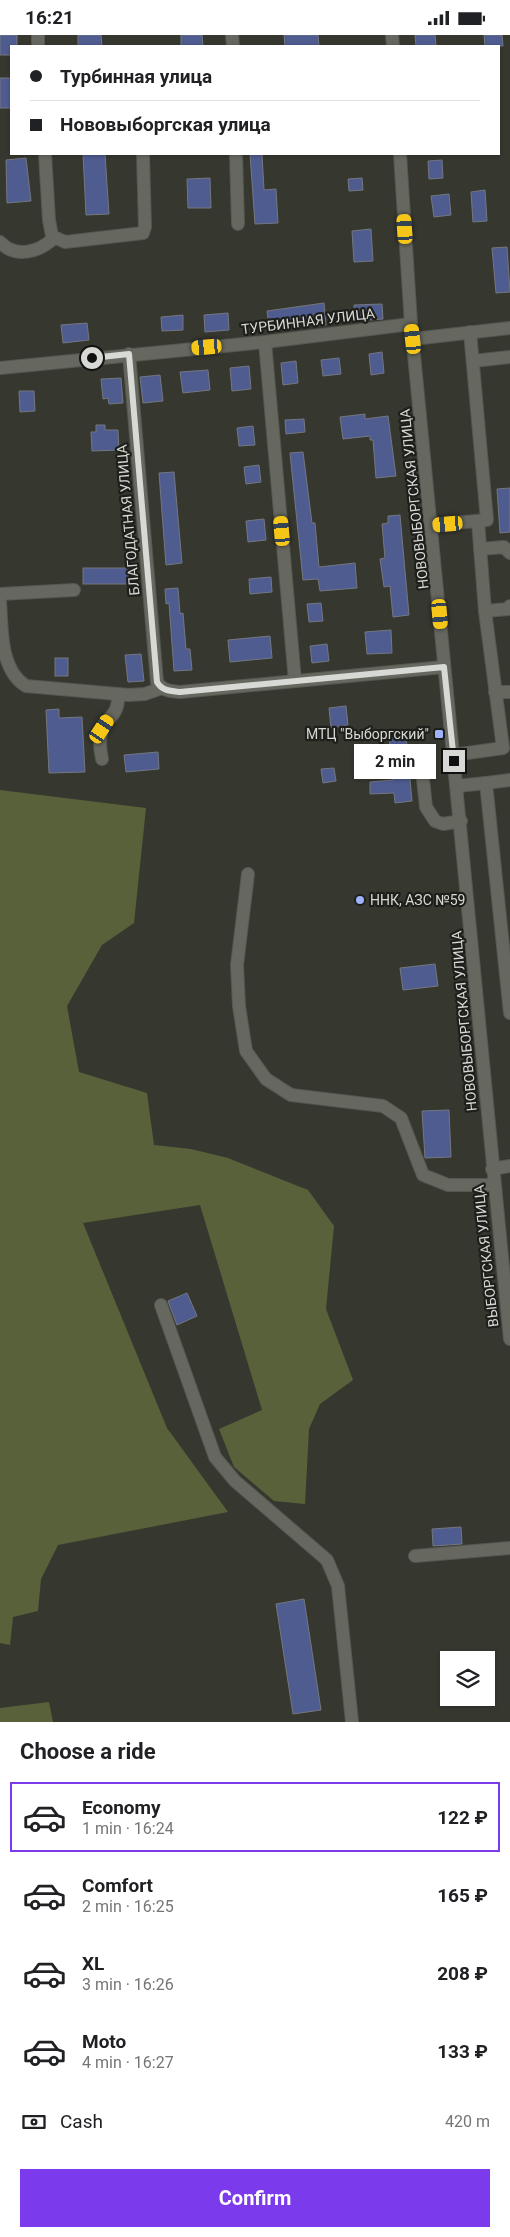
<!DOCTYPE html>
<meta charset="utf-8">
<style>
body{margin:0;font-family:Roboto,sans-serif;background:#f6f6f6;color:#202124;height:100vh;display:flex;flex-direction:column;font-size:19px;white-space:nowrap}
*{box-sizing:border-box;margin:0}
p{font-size:16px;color:#757577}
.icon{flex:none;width:28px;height:28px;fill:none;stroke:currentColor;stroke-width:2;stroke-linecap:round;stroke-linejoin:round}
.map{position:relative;height:1687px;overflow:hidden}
.details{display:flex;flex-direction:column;background:#fff;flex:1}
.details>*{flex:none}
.guide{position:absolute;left:10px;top:10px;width:490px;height:110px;border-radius:0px;box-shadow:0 1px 4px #0004;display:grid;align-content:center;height:110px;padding:0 20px;background:#fff}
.tools{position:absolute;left:440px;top:1616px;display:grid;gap:10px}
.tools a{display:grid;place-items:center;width:55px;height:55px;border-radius:0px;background:#fff;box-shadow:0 1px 4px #0004;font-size:25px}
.end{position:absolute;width:22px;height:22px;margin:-11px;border:6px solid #d7d9d4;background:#111;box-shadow:0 0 0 2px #111}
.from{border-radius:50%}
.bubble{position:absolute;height:35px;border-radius:0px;background:#fff;box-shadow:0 1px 4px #0004;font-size:16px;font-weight:700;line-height:35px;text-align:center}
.car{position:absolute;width:15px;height:30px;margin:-15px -8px;border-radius:6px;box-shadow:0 0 4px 1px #0007;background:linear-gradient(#f5c518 24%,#345 0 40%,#f5c518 0 76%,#345 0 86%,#f5c518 0)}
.guide b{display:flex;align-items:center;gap:18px;height:48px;font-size:19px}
.guide b+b{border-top:1px solid #e0e0e0}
.guide i{width:12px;height:12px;background:#202124}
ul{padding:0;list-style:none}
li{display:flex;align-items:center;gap:15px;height:70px;margin:0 10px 8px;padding:0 10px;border:2px solid transparent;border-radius:0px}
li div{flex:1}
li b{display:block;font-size:19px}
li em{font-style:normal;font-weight:700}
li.on{border-color:#7c3aed}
li>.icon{width:45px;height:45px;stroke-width:1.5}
h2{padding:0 20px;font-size:22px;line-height:60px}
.pay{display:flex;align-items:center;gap:12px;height:55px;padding:0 20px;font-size:19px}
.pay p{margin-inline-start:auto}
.cta{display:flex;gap:10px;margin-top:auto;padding:10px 20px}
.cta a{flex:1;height:58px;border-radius:0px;background:#7c3aed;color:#fff;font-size:20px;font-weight:700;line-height:58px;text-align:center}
.status{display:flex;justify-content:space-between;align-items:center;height:35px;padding:0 25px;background:#fff;direction:ltr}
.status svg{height:14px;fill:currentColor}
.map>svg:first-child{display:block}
.green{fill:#58613a}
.building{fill:#4f5c90;stroke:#74777f}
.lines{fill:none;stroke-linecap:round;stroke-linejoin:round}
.minor-casing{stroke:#555750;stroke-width:14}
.minor{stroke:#666860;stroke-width:12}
.route{stroke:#d7d9d4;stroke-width:6}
.poi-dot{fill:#9fb3fd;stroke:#1e1e1b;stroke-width:2}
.labels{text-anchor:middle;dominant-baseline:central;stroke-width:4.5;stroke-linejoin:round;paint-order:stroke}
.street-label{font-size:14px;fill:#d7d9d4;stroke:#1e1e1b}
.poi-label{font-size:14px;fill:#d7d9d4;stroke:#1e1e1b;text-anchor:end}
</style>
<div class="status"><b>16:21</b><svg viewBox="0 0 49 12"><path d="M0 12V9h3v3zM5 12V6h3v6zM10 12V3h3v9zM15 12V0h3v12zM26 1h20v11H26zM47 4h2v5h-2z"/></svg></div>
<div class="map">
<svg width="510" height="1687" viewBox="0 0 510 1687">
<rect width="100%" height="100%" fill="#363830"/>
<g class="green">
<polygon points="0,755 146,773 134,888 102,910 67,971 79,1037 147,1058 154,1110 191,1114 228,1123 308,1155 334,1191 326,1274 353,1345 320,1369 309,1394 305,1469 274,1466 234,1432 219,1394 262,1375 200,1170 83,1188 167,1393 228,1477 58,1510 41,1544 38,1576 13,1582 10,1610 0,1608"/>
<polygon points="49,1667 53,1687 0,1687 0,1673"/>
</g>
<g class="building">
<polygon points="0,0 17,0 17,11 11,11 11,20 0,20"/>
<polygon points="78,0 101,0 102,11 78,11"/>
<polygon points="181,0 202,0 203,11 181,11"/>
<polygon points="284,0 318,0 319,11 285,11"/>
<polygon points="415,0 435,0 436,10 416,11"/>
<polygon points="484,0 502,0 503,11 485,11"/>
<rect x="0" y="43" width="11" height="30"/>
<polygon points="83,119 105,119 109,179 86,180"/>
<polygon points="250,119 262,119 264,155 276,154 278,188 255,189"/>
<polygon points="26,123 31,166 7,168 6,125"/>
<polygon points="442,125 443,143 429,144 428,126"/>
<polygon points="210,143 211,173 188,173 187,144"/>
<polygon points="362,143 363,155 349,156 348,144"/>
<polygon points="485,155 487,186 473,187 471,157"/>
<polygon points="449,159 451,180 434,182 431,161"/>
<polygon points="371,194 373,226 354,227 352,196"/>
<polygon points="507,212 510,257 496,258 492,213"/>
<polygon points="324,268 326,290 314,291 313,285 269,291 267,276"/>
<polygon points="382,269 383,284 355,286 354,270"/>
<polygon points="228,278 229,295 205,297 204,280"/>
<polygon points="183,280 183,295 162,296 161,282"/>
<polygon points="87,288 89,305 63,308 61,290"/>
<polygon points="382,317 384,338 371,340 369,319"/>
<polygon points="339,323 341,339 323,341 321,325"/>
<polygon points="296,326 298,348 283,350 281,328"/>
<polygon points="249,331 251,354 232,356 230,333"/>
<polygon points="208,335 210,355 183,358 180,337"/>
<polygon points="160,340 163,366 143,368 140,342"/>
<polygon points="121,343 123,368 109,369 108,363 103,364 101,344"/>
<polygon points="19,356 34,356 35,376 20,377"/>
<polygon points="365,379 365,384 388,381 396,441 376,443 373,405 370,405 370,401 343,404 340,382"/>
<polygon points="304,384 305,397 286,399 285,385"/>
<polygon points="96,390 105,390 105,395 118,395 119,415 92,416 91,397 96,397"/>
<polygon points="253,391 255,410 239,411 237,393"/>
<polygon points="303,417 312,488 315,488 319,532 355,528 357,553 320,556 318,544 303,545 290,418"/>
<polygon points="259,430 261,447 246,449 244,432"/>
<polygon points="174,437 182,528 166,530 159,438"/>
<polygon points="510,453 510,497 500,498 497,454"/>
<polygon points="400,480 409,580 393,582 390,551 384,552 380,524 385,523 382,489 388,488 388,481"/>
<polygon points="264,484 266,505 248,507 246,486"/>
<rect x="83" y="533" width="50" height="16"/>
<polygon points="271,542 272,557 250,559 249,544"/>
<polygon points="178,553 180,579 183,578 186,614 190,614 192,635 174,636 169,568 166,569 165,554"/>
<polygon points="321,568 323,586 309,587 307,569"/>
<polygon points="391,595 392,618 367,619 365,597"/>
<polygon points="270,601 272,623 230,627 228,605"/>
<polygon points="327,609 329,626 312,628 310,611"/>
<polygon points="141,619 144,646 128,647 125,620"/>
<rect x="55" y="623" width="13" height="18"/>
<polygon points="346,671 348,690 331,693 329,673"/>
<polygon points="59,674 59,683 82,682 85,737 49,738 46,675"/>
<polygon points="406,701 412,766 395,768 394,758 370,759 370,747 393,745 389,702"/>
<polygon points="158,717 159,734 126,737 124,720"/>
<polygon points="334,733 336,746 323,748 321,734"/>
<polygon points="435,929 438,951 403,955 400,933"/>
<polygon points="449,1075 451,1122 425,1123 422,1076"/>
<polygon points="187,1258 197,1281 177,1290 168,1266"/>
<polygon points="461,1492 462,1509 433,1511 432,1494"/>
<polygon points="304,1564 321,1675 293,1679 276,1569"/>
</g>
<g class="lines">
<g class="minor-casing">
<g id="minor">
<polyline points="38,0 38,11"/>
<polyline points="232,0 233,11"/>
<polyline points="392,0 393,11"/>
<polyline points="45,119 49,185 52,201 65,207 143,198 145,192 143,119"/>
<polyline points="236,119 238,189"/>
<polyline points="400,119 411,289 510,1304"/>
<path d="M0,207C16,224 39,217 54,203"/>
<polyline points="413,304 510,293"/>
<polyline points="265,307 295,646"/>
<path d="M129,319L157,647C162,656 171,656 180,657L444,632"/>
<polyline points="473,326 510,322"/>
<polyline points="0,333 265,307 411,289"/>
<polyline points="432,490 487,485 470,297"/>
<polyline points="480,514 504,512 510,518"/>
<polyline points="0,559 74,555"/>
<path d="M0,566C2,595 0,635 26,651L129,660L145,659L162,653"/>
<polyline points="485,576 508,574 510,571"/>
<polyline points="495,657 510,657"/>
<polyline points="420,716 426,772 435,786 443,789 461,786"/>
<polyline points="453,720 503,713 485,576 478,486"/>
<path d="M102,724C100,715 99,704 102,695C109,679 119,681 118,659"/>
<polyline points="486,748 510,745"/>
<polyline points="457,751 486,748 510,978"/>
<polyline points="248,839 237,930 239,971 246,1016 266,1044 291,1060 383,1071 401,1083 423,1140 448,1150 494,1150"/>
<polyline points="492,1134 510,1131"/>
<polyline points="161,1270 215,1422 235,1446 327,1525 338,1551 352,1687"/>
<polyline points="415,1521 510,1513"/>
</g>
</g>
<use href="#minor" class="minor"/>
</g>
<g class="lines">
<path class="route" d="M92,323L129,319L157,647C162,656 171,656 180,657L444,632L454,726"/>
</g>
<g class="poi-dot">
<rect x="434" y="694" width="10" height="10" rx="2.5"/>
<circle cx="360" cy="865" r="5"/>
</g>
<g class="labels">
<g class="street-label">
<text transform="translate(308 286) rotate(-7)">ТУРБИННАЯ УЛИЦА</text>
<text transform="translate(414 464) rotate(-96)">НОВОВЫБОРГСКАЯ УЛИЦА</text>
<text transform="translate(128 485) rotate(-95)">БЛАГОДАТНАЯ УЛИЦА</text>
<text transform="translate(464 986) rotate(-95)">НОВОВЫБОРГСКАЯ УЛИЦА</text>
<text transform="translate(486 1221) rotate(-96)">ВЫБОРГСКАЯ УЛИЦА</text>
</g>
<g class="poi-label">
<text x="429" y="699">МТЦ "Выборгский"</text>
<text x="370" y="865" text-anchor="start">ННК, АЗС №59</text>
</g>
</g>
</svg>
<div class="tools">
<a><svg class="icon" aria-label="layers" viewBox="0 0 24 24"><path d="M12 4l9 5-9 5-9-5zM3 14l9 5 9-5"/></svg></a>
</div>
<i class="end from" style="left:92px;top:323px"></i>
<i class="end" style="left:454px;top:726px"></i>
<div class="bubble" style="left:354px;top:709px;width:82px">2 min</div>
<i class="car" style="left:405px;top:194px;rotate:356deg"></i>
<i class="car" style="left:413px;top:304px;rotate:354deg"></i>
<i class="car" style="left:207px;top:312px;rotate:265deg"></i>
<i class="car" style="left:448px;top:489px;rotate:265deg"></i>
<i class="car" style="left:282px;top:496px;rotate:355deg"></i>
<i class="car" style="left:440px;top:579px;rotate:175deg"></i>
<i class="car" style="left:102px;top:694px;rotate:33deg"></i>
<div class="guide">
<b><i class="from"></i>Турбинная улица</b>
<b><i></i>Нововыборгская улица</b>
</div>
</div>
<section class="details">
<h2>Choose a ride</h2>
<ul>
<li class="on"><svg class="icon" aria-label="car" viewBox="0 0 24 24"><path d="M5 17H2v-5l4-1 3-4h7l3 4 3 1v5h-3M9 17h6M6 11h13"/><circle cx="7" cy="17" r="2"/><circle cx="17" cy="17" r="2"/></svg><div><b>Economy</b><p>1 min · 16:24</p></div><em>122 ₽</em></li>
<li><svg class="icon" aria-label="car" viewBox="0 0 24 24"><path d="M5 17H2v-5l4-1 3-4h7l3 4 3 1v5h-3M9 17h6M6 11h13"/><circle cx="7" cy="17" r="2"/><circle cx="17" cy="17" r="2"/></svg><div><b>Comfort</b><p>2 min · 16:25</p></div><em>165 ₽</em></li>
<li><svg class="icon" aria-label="car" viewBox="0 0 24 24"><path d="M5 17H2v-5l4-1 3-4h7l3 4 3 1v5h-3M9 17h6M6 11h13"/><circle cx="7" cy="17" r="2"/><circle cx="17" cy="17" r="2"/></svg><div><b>XL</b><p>3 min · 16:26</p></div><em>208 ₽</em></li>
<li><svg class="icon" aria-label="car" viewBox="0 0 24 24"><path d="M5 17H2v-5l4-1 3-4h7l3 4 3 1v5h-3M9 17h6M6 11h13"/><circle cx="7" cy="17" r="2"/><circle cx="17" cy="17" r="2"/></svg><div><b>Moto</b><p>4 min · 16:27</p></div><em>133 ₽</em></li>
</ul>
<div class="pay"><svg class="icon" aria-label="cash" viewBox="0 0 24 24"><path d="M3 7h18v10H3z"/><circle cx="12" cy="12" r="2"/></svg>Cash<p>420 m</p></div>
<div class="cta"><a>Confirm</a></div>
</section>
